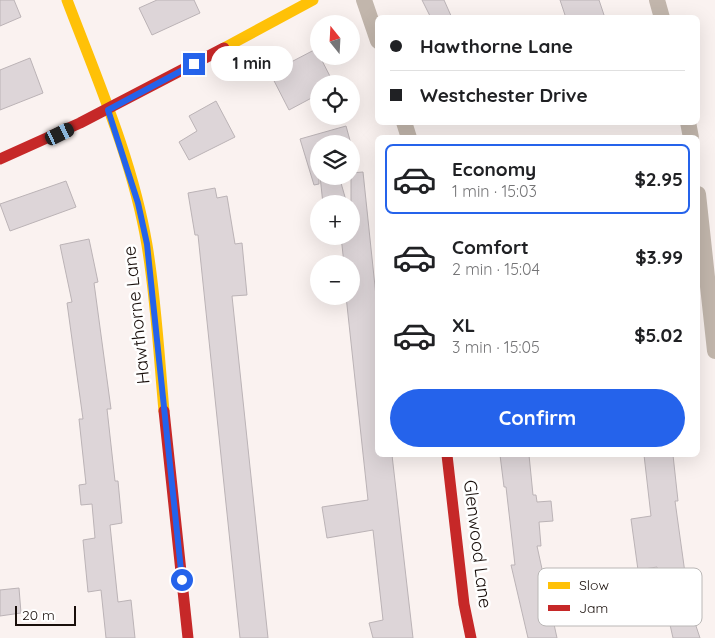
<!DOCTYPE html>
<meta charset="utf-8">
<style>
body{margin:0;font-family:Quicksand,sans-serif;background:#f2f2f2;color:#202124;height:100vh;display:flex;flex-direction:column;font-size:19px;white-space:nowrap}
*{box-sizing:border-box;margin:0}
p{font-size:16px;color:#757577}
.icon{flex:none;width:28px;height:28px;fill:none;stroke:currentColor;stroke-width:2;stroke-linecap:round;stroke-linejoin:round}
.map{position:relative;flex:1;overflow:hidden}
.panel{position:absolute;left:375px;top:135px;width:325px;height:322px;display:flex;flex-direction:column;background:#fff;border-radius:8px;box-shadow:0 5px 20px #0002}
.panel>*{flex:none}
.hud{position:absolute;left:375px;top:15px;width:325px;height:110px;border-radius:8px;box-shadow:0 5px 20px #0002;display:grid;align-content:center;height:110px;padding:0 15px;background:#fff}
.needle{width:32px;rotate:342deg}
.tools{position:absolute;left:310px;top:15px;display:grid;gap:10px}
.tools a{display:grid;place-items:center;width:50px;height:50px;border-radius:50%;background:#fff;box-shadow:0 5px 20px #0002;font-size:25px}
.scale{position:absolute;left:15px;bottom:12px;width:61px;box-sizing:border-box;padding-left:5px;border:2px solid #190f0b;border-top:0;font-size:14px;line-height:18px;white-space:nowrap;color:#190f0b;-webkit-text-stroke:4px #fff;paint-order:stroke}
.end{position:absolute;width:22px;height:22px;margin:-11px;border:6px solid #2563eb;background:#fff;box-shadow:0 0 0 2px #fff}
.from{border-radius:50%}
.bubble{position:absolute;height:35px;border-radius:18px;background:#fff;box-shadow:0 5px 20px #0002;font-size:16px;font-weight:800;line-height:35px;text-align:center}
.car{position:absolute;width:15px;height:30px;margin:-15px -8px;border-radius:6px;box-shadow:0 0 4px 1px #0007;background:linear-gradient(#222 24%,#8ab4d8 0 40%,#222 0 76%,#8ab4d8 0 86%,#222 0)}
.hud b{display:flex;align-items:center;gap:18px;height:48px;font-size:19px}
.hud b+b{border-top:1px solid #e0e0e0}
.hud i{width:12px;height:12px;background:#202124}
ul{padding:9px 0 0;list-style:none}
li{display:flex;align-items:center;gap:15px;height:70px;margin:0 10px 8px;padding:0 5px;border:2px solid transparent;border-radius:8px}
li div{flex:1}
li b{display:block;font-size:19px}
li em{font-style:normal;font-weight:800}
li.selected{border-color:#2563eb}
li>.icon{width:45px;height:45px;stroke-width:1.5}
.action{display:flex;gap:10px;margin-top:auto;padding:10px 15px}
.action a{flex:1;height:58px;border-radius:30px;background:#2563eb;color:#fff;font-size:20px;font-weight:800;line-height:58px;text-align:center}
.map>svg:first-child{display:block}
.building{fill:#ddd5d8;stroke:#bbb3b6}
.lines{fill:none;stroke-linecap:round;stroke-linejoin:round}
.street{stroke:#c2b6ac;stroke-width:16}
.slow{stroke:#ffc107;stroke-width:11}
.jam{stroke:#c62828;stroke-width:11}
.route{stroke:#2563eb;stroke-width:6}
.labels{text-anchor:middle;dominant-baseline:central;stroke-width:5;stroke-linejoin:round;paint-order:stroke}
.street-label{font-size:18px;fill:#190f0b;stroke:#fff}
.key{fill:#fff;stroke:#bab7b6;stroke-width:1}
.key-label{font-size:14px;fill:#190f0b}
</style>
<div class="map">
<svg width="715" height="638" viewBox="0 0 715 638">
<rect width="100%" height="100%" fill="#faf2f0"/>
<g class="building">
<polygon points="0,0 14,0 21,17 0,26"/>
<polygon points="157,0 194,0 200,13 152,35 139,8"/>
<polygon points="422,0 444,0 452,18 431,18"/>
<polygon points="560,0 599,0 605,18 566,18"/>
<polygon points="316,49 334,84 319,84 319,94 289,110 270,73"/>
<polygon points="30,58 43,93 0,110 0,70"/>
<polygon points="216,101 235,137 189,160 179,142 197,131 189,116"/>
<polygon points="346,126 351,144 319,144 319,184 314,185 300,139"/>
<polygon points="363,172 378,315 378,455 392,455 413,638 373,638 369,623 383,620 373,530 327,538 322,507 368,500 346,296 351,296 351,264 344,264 341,236 351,236 351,173"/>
<polygon points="320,176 339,176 347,204 323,204"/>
<polygon points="66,181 76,207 10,231 0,204"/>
<polygon points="215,188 217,198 227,196 235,244 242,243 247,295 232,296 268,638 240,638 198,235 195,235 188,193"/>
<polygon points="89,239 98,282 94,283 111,409 107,409 115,481 118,481 122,523 110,525 118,602 131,600 135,638 106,638 101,590 88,592 83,540 95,538 92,504 81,505 79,485 86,484 79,419 83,419 67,303 72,302 60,245"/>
<polygon points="500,455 529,455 533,495 536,495 537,502 551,501 553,521 539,522 541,546 537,546 557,638 528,638 511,565 515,565 506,487 504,487"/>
<polygon points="644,455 673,455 678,501 675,501 685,573 688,573 699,622 695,623 700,638 673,638 657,567 638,570 631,519 651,516"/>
<polygon points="19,588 21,613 0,616 0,590"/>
</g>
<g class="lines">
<g class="street">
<polyline points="364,0 378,41"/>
<polyline points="657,0 662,18"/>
<polyline points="404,122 409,138"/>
<polyline points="688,122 691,138"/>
<polyline points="698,194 715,351"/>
</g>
<g class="slow">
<path d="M67,0C97,79 133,161 147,245C156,299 159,356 164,411"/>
<polyline points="224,48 313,0"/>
</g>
<g class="jam">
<polyline points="0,159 80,123 224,48"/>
<polyline points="164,411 188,638"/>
<polyline points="447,455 464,604 471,638"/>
</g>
</g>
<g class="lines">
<polyline class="route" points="182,580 147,244 138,203 108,110 194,64"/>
</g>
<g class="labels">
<g class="street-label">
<text transform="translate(136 315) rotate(-96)">Hawthorne Lane</text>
<text transform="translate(478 544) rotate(83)">Glenwood Lane</text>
</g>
</g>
<rect x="538" y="568" width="164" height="58" rx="8" class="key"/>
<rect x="548" y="582" width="22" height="7" fill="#ffc107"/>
<rect x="548" y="605" width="22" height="6" fill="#c62828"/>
<g class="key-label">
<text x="579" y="590">Slow</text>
<text x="579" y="613">Jam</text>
</g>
</svg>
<div class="tools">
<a><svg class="needle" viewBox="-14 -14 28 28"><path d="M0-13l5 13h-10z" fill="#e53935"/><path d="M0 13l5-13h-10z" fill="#757577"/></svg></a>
<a><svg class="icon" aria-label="locate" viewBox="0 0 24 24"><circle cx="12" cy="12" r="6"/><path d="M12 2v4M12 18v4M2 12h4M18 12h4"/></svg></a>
<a><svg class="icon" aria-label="layers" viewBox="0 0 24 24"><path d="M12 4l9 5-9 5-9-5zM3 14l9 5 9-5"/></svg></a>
<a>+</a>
<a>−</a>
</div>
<div class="scale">20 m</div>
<i class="end from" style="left:182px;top:580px"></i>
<i class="end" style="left:194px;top:64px"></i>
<div class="bubble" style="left:211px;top:46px;width:82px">1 min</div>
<i class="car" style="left:60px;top:134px;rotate:64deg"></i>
<div class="hud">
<b><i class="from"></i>Hawthorne Lane</b>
<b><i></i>Westchester Drive</b>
</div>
<section class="panel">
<ul>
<li class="selected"><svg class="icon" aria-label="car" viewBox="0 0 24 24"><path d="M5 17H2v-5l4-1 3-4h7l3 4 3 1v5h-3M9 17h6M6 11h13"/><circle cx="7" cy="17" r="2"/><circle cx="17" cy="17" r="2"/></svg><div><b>Economy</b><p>1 min · 15:03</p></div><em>$2.95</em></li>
<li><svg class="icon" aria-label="car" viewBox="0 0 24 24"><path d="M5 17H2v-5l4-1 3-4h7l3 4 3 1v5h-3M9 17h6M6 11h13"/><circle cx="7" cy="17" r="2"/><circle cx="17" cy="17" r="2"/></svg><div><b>Comfort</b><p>2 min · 15:04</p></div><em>$3.99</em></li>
<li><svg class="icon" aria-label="car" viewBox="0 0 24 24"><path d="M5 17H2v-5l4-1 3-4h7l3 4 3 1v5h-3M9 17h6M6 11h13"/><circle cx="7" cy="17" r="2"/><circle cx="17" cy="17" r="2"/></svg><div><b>XL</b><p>3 min · 15:05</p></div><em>$5.02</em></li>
</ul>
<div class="action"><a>Confirm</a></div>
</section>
</div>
